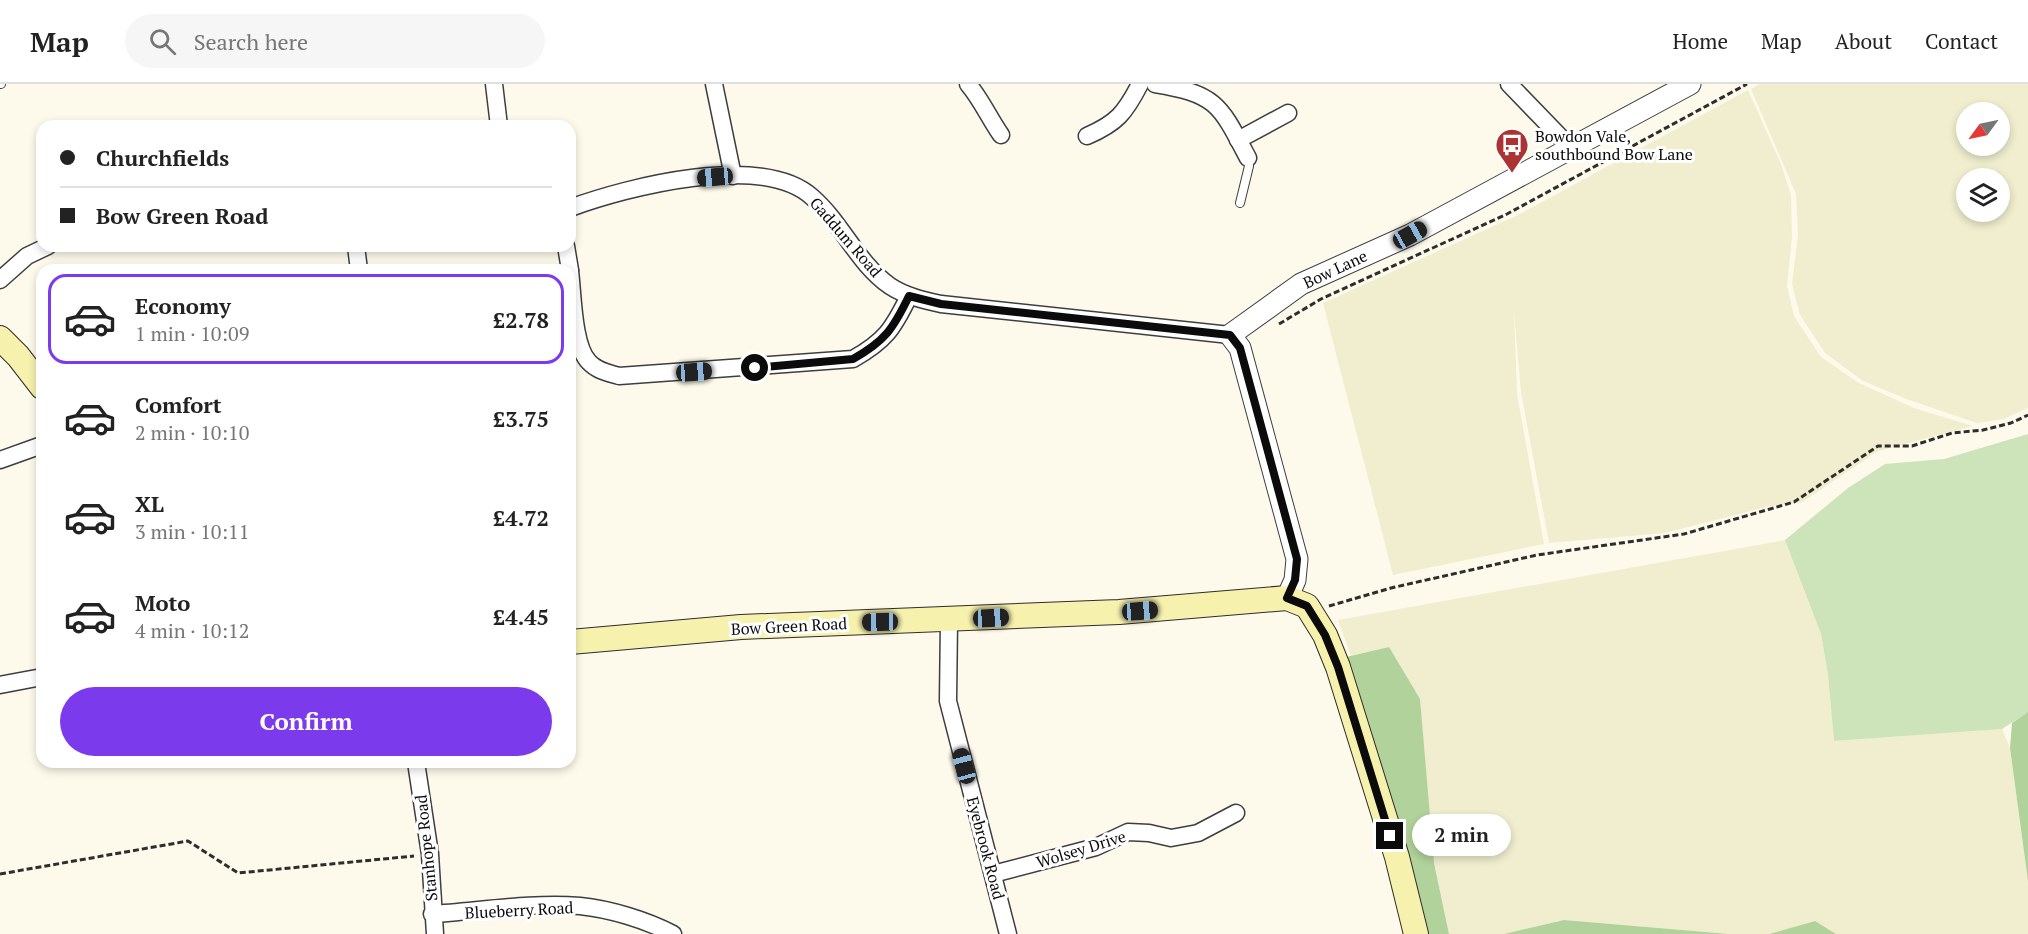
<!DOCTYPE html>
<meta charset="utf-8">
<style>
body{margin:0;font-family:"PT Serif",serif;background:#f6f6f6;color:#222;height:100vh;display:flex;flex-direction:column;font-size:22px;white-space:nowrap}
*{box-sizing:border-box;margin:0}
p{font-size:20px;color:#767676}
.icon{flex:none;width:33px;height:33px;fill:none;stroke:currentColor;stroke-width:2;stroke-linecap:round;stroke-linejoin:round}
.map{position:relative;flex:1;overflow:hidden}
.drawer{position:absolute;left:36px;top:180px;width:540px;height:504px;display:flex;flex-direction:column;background:#fff;border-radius:18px;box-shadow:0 3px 9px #0003}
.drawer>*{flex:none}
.top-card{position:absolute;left:36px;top:36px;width:540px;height:132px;border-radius:18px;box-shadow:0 3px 9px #0003;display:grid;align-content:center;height:132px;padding:0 24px;background:#fff}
.needle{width:39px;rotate:237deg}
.controls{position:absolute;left:1956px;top:18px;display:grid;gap:12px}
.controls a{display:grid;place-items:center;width:54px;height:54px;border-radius:50%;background:#fff;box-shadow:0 3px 9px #0003;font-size:30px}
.end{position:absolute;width:27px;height:27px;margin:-14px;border:8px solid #0b0b0b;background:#fff;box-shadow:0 0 0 3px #fff}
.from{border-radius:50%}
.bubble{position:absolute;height:42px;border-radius:21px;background:#fff;box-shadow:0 3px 9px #0003;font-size:20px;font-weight:800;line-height:42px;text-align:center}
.car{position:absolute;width:18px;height:36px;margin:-18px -9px;border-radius:8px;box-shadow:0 0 4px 2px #0007;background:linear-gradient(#222 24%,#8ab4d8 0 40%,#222 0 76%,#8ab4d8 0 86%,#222 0)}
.top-card b{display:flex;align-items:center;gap:21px;height:57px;font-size:22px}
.top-card b+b{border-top:2px solid #e0e0e0}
.top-card i{width:15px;height:15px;background:#222}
ul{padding:10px 0 0;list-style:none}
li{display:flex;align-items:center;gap:18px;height:90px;margin:0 12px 9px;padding:0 12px;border:3px solid transparent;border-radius:18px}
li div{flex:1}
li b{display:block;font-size:22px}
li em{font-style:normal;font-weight:800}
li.active{border-color:#7c3aed}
li>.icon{width:54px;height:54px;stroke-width:1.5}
.cta{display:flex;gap:12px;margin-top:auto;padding:12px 24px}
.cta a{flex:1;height:69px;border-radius:36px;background:#7c3aed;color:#fff;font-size:24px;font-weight:800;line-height:69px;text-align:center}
header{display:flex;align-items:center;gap:36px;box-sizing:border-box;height:84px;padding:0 30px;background:#fff;border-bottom:2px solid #e0e0e0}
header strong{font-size:28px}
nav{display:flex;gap:33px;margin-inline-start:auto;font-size:21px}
.search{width:420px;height:54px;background:#f6f6f6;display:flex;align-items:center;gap:15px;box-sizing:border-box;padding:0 21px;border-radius:33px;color:#767676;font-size:22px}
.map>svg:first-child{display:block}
.farmland{fill:#f0eece;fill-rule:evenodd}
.green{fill:#cde3b9}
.forest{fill:#b1d29a}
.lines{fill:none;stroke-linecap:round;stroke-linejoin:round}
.service-casing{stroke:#3e3e3e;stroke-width:10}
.minor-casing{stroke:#3e3e3e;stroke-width:19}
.tertiary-casing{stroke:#3e3e3e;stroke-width:23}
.secondary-casing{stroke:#2d2d2d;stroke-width:26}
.path{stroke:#2d2d2d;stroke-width:3;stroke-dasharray:6 3;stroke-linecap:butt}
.service{stroke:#fff;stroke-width:8}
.minor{stroke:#fff;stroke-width:16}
.tertiary{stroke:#fff;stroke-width:21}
.secondary{stroke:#f6f1ad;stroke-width:24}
.route{stroke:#0b0b0b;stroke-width:8}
.labels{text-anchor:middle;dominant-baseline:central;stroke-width:6;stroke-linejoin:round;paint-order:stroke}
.poi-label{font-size:16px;fill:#0b0b0b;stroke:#fff;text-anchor:start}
.street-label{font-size:16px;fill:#0b0b0b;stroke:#fff}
</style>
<header>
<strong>Map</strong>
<div class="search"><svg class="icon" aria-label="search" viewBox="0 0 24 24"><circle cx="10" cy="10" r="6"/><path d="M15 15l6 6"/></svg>Search here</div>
<nav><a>Home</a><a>Map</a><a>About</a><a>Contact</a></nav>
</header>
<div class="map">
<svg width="2028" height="850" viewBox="0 0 2028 850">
<rect width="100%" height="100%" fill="#fdfaeb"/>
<g class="farmland">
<path d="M1760,0H2028V324L2004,335L1977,339L1909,316L1863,297L1825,269L1800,231L1792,200L1798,151L1796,110L1751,5ZM2000,28V62H1966V28ZM1966,94H2000V128H1966Z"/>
<polygon points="1748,6 1781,80 1791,111 1792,153 1787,202 1794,232 1821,273 1859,299 1914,324 1973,342 1878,367 1801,419 1770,422 1665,449 1549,459 1521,308 1514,227 1517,310 1544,460 1393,491 1323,219 1518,131"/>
<polygon points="1785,456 1821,550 1828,591 1834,657 2002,645 2010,664 2028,797 2028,850 1836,850 1815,837 1769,850 1729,850 1564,836 1504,850 1449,850 1389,563 1351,572 1338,536"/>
</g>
<polygon class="green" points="2028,350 2028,628 2002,645 1834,657 1828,591 1821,550 1785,456 1848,404 1885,380 1944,375"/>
<g class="forest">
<polygon points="1389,563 1420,615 1434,779 1449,850 1423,850 1342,574"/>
<polygon points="2028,628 2028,797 2010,664 2012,639"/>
<polygon points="1564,836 1729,850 1504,850"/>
<polygon points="1815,837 1836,850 1769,850"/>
</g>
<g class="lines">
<g class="service-casing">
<g id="service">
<polyline points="0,0 1,0"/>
<polyline points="1240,119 1249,82 1248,74"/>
</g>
</g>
<g class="minor-casing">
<g id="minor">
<polyline points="494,0 499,42"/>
<polyline points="714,0 733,92"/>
<path d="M968,0C981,15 989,34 1001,51"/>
<path d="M1155,0C1217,10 1220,21 1248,74"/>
<polyline points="1509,0 1571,64"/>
<path d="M1087,52C1117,39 1125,29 1140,0"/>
<polyline points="1238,56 1288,29"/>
<path d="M570,124C627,103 762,68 812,113C842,139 857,179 890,202C905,212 923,216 941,220L1230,251"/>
<polyline points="356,162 359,186"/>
<polyline points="566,162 570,186"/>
<path d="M570,187C573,210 573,262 589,278C597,287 609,289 619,292L853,275C885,257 893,245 909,212"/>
<polyline points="0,196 27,172 48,162"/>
<polyline points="0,376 42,361"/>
<polyline points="949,536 948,617 1008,850"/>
<polyline points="0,601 42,593"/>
<polyline points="416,678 430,770 435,850"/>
<polyline points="993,790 1096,763 1128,748 1149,749 1171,754 1198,749 1236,729"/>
<path d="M432,830C479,827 533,818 580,822C610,825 646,836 673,850"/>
</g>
</g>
<g class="tertiary-casing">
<polyline id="tertiary" points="1287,514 1295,496 1297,475 1240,264 1230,251 1301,200 1410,151 1690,0"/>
</g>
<g class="secondary-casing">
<g id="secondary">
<polyline points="0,254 18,272 42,303"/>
<polyline points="570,558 741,543 1119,528 1287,514 1307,522 1325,551 1338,583 1397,773 1416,850"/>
</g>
</g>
<g class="path">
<polyline points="1279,240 1321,215 1507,130 1747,0"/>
<polyline points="1329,522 1391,504 1537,471 1684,450 1794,418 1878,362 1912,362 1952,349 1983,346 2011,339 2028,331"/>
<polyline points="0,790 188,757 238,789 414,772"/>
</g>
<use href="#service" class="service"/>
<use href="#minor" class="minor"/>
<use href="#tertiary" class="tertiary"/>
<use href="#secondary" class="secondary"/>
</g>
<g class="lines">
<path class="route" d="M755,284L853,275C885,257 893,245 909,212L941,220L1230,251L1240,264L1297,475L1295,496L1287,514L1307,522L1325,551L1338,583L1390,752"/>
</g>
<defs>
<g id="bus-pin" transform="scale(1.725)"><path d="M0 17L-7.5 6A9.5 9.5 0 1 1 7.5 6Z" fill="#ab3334" stroke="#fff"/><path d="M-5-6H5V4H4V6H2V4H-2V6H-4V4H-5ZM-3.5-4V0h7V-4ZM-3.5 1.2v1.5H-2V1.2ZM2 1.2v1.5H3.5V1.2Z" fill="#fff"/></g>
</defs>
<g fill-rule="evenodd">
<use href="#bus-pin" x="1512" y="61"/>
</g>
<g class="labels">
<g class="poi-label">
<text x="1535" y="52">Bowdon Vale,<tspan x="1535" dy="18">southbound Bow Lane</tspan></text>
</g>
<g class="street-label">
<text transform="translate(846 153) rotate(49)">Gaddum Road</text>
<text transform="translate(1335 185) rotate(-25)">Bow Lane</text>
<text transform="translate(789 542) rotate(-3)">Bow Green Road</text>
<text transform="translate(426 764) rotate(-96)">Stanhope Road</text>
<text transform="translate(986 764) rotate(75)">Eyebrook Road</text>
<text transform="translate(1081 765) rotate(-17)">Wolsey Drive</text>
<text transform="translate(519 826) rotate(-3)">Blueberry Road</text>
</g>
</g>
</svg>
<div class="controls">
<a><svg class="needle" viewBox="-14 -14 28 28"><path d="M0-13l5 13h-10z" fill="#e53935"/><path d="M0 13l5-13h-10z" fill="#767676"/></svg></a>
<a><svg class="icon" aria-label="layers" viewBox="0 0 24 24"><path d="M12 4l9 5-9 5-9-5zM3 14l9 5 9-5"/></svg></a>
</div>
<i class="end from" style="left:755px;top:284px"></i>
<i class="end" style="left:1390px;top:752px"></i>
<div class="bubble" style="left:1412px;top:730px;width:99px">2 min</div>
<i class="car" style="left:715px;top:93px;rotate:265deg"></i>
<i class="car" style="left:1410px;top:151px;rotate:61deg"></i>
<i class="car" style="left:694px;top:288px;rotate:86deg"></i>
<i class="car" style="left:1140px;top:527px;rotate:86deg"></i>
<i class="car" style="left:991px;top:534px;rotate:87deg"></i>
<i class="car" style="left:880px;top:538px;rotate:269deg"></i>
<i class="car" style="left:964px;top:682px;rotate:345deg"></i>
<div class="top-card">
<b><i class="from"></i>Churchfields</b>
<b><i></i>Bow Green Road</b>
</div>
<section class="drawer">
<ul>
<li class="active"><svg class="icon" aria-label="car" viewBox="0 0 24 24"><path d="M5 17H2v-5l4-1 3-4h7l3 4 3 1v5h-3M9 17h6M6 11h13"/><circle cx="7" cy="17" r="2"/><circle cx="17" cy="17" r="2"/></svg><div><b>Economy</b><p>1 min · 10:09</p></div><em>£2.78</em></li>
<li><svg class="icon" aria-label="car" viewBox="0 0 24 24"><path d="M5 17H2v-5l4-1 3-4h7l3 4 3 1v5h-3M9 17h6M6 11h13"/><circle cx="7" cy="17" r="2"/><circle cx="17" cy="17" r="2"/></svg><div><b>Comfort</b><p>2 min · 10:10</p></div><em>£3.75</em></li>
<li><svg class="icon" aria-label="car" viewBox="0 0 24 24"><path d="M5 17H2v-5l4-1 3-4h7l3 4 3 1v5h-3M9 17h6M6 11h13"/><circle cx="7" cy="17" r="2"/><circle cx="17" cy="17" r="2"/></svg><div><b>XL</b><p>3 min · 10:11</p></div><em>£4.72</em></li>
<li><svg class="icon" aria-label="car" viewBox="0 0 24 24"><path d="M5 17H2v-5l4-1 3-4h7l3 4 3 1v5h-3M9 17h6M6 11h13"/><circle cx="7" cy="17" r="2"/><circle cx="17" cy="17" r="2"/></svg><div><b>Moto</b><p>4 min · 10:12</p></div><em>£4.45</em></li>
</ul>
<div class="cta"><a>Confirm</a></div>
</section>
</div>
